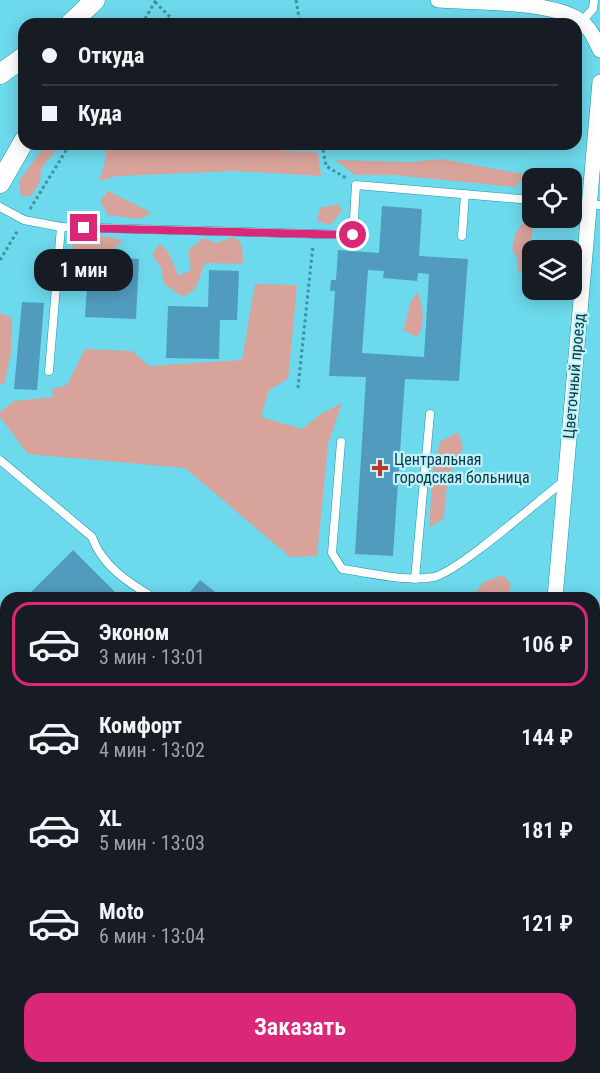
<!DOCTYPE html>
<html lang="ru">
<meta charset="utf-8">
<style>
body{margin:0;font-family:"Roboto Condensed",sans-serif;background:#20242c;color:#f1f3f6;height:100vh;display:flex;flex-direction:column;font-size:22px;white-space:nowrap}
*{box-sizing:border-box;margin:0}
p{font-size:20px;color:#9ea1a6}
.icon{flex:none;width:33px;height:33px;fill:none;stroke:currentColor;stroke-width:2;stroke-linecap:round;stroke-linejoin:round}
.map{position:relative;flex:1;overflow:hidden}
.details{position:absolute;left:0px;top:592px;width:600px;height:482px;display:flex;flex-direction:column;background:#171b24;border-radius:18px 18px 0 0;box-shadow:0 3px 15px #0003}
.details>*{flex:none}
.banner{position:absolute;left:18px;top:18px;width:564px;height:132px;border-radius:18px;box-shadow:0 3px 15px #0003;display:grid;align-content:center;height:132px;padding:0 24px;background:#171b24}
.fabs{position:absolute;left:522px;top:168px;display:grid;gap:12px}
.fabs a{display:grid;place-items:center;width:60px;height:60px;border-radius:12px;background:#171b24;box-shadow:0 3px 15px #0003;font-size:30px}
.end{position:absolute;width:27px;height:27px;margin:-14px;border:8px solid #db2777;background:#fff;box-shadow:0 0 0 3px #fff}
.from{border-radius:50%}
.bubble{position:absolute;height:42px;border-radius:18px;background:#171b24;box-shadow:0 3px 15px #0003;font-size:20px;font-weight:600;line-height:42px;text-align:center}
.banner b{display:flex;align-items:center;gap:21px;height:57px;font-size:22px}
.banner b+b{border-top:2px solid #363941}
.banner i{width:15px;height:15px;background:#f1f3f6}
ul{padding:10px 0 0;list-style:none}
li{display:flex;align-items:center;gap:18px;height:84px;margin:0 12px 9px;padding:0 12px;border:3px solid transparent;border-radius:18px}
li div{flex:1}
li b{display:block;font-size:22px}
li em{font-style:normal;font-weight:600}
li.current{border-color:#db2777}
li>.icon{width:54px;height:54px;stroke-width:1.5}
.action{display:flex;gap:12px;margin-top:auto;padding:12px 24px}
.action a{flex:1;height:69px;border-radius:18px;background:#db2777;color:#fff;font-size:24px;font-weight:600;line-height:69px;text-align:center}
.map>svg:first-child{display:block}
.green{fill:#d7a39a}
.building{fill:#519cbe;fill-rule:evenodd}
.lines{fill:none;stroke-linecap:round;stroke-linejoin:round}
.service-casing{stroke:#1997a8;stroke-width:9}
.minor-casing{stroke:#1997a8;stroke-width:16}
.tertiary-casing{stroke:#1997a8;stroke-width:21}
.path{stroke:#4092a0;stroke-width:3;stroke-dasharray:3 3;stroke-linecap:butt}
.service{stroke:#fff;stroke-width:8}
.minor{stroke:#fff;stroke-width:15}
.tertiary{stroke:#fff;stroke-width:20}
.route{stroke:#db2777;stroke-width:8}
.poi-dot{fill:#c33627;stroke:#c1f2fb;stroke-width:2}
.labels{text-anchor:middle;dominant-baseline:central;stroke-width:4.5;stroke-linejoin:round;paint-order:stroke}
.street-label{font-size:16px;fill:#063940;stroke:#c1f2fb}
.poi-label{font-size:16px;fill:#063940;stroke:#c1f2fb;text-anchor:start}
</style>
<div class="map">
<svg width="600" height="1073" viewBox="0 0 600 1073">
<rect width="100%" height="100%" fill="#6dd9ec"/>
<g class="green">
<polygon points="46,144 60,144 41,169 40,181 32,195 21,197 19,181"/>
<path d="M108,144C169,144 230,145 290,151C299,152 308,150 318,153L321,176L235,171L117,176L99,181L106,158V145Z"/>
<polygon points="442,159 528,175 514,187 395,175 355,175 335,160 411,162"/>
<polygon points="108,191 152,213 139,219 108,215 100,201"/>
<polygon points="338,204 342,211 330,225 317,221 320,208"/>
<polygon points="525,219 533,228 525,275 518,270 518,259 512,249 515,235"/>
<polygon points="103,236 123,240 113,250 86,249 81,279 75,289 67,276 73,242"/>
<polygon points="234,237 242,244 243,264 205,263 195,289 183,297 164,284 161,268 152,255 159,244 167,250 179,276 191,270 188,251 203,238 216,243"/>
<polygon points="255,284 297,285 288,379 269,390 261,417 302,429 321,414 342,403 328,444 317,556 290,557 185,468 28,454 0,417 0,412 14,401 53,397 52,389 67,385 85,349 132,351 149,366 242,360"/>
<path d="M417,292C423,303 426,326 417,337L403,330C409,316 407,304 417,292Z"/>
<polygon points="0,313 12,318 11,353 4,384 0,384"/>
<path d="M458,432L463,448C448,470 445,492 444,518L429,528L433,469L440,442Z"/>
<polygon points="503,575 511,584 507,598 471,598 484,582"/>
<polygon points="323,594 364,598 297,598 299,596"/>
</g>
<g class="building">
<path d="M382,206L422,209L419,256L468,259L459,381L405,379L393,556L355,554L366,377L329,376L335,291H330L331,280H336L338,250L379,253ZM368,270L384,271L383,278L417,281L418,273L429,274L424,357L362,353Z"/>
<polygon points="89,256 139,259 136,319 85,317"/>
<polygon points="209,270 239,271 237,320 220,320 219,359 166,358 168,306 208,307"/>
<polygon points="22,302 44,303 37,390 14,389"/>
<polygon points="73,550 121,598 25,598"/>
<polygon points="200,580 219,595 217,598 185,598"/>
<polygon points="594,680 600,681 600,729 594,729"/>
<polygon points="6,695 6,756 0,762 0,702"/>
<polygon points="594,841 597,841 596,859 594,859"/>
<polygon points="4,888 6,889 6,942 0,937 0,893"/>
<polygon points="193,1068 242,1068 245,1070 243,1073 189,1073"/>
<polygon points="369,1068 429,1068 431,1069 428,1073 376,1073"/>
<polygon points="542,1068 586,1068 589,1073 540,1073 539,1070"/>
</g>
<g class="lines">
<g class="service-casing">
<g id="service">
<polyline points="581,22 593,9 594,0"/>
<polyline points="572,203 600,205"/>
<polyline points="0,207 24,220 61,227 353,235 356,185 532,200"/>
<polyline points="462,236 465,194"/>
<polyline points="49,371 61,227"/>
<path d="M341,442L332,553L342,569C371,573 405,582 434,577C459,571 539,500 564,481"/>
<path d="M0,460L92,537C102,566 129,583 154,598"/>
<polyline points="415,579 430,414"/>
<polyline points="0,620 6,625"/>
</g>
</g>
<g class="minor-casing">
<g id="minor">
<path d="M438,0C475,3 549,0 579,20C590,27 595,39 600,50"/>
<polyline points="555,598 600,82"/>
<polyline points="305,1068 312,1073"/>
<polyline points="515,1073 515,1068"/>
</g>
</g>
<g class="tertiary-casing">
<g id="tertiary">
<polyline points="70,24 95,0"/>
<polyline points="0,74 24,57"/>
<polyline points="0,183 24,141"/>
</g>
</g>
<g class="path">
<polyline points="296,0 300,24"/>
<polyline points="155,2 177,24"/>
<polyline points="142,24 156,0"/>
<polyline points="322,144 326,166 346,178"/>
<polyline points="30,209 70,144"/>
<polyline points="0,260 18,230"/>
<polyline points="298,388 313,245"/>
</g>
<use href="#service" class="service"/>
<use href="#minor" class="minor"/>
<use href="#tertiary" class="tertiary"/>
</g>
<g class="lines">
<polyline class="route" points="84,228 353,235"/>
</g>
<path class="poi-dot" d="M377 459h6v6h6v6h-6v6h-6v-6h-6v-6h6z"/>
<g class="labels">
<g class="street-label">
<text transform="translate(574 376) rotate(-85)">Цветочный проезд</text>
</g>
<g class="poi-label">
<text x="394" y="459">Центральная<tspan x="394" dy="18">городская больница</tspan></text>
</g>
</g>
</svg>
<div class="fabs">
<a><svg class="icon" aria-label="locate" viewBox="0 0 24 24"><circle cx="12" cy="12" r="6"/><path d="M12 2v4M12 18v4M2 12h4M18 12h4"/></svg></a>
<a><svg class="icon" aria-label="layers" viewBox="0 0 24 24"><path d="M12 4l9 5-9 5-9-5zM3 14l9 5 9-5"/></svg></a>
</div>
<i class="end from" style="left:353px;top:235px"></i>
<i class="end" style="left:84px;top:228px"></i>
<div class="bubble" style="left:34px;top:249px;width:99px">1 мин</div>
<div class="banner">
<b><i class="from"></i>Откуда</b>
<b><i></i>Куда</b>
</div>
<section class="details">
<ul>
<li class="current"><svg class="icon" aria-label="car" viewBox="0 0 24 24"><path d="M5 17H2v-5l4-1 3-4h7l3 4 3 1v5h-3M9 17h6M6 11h13"/><circle cx="7" cy="17" r="2"/><circle cx="17" cy="17" r="2"/></svg><div><b>Эконом</b><p>3 мин · 13:01</p></div><em>106 ₽</em></li>
<li><svg class="icon" aria-label="car" viewBox="0 0 24 24"><path d="M5 17H2v-5l4-1 3-4h7l3 4 3 1v5h-3M9 17h6M6 11h13"/><circle cx="7" cy="17" r="2"/><circle cx="17" cy="17" r="2"/></svg><div><b>Комфорт</b><p>4 мин · 13:02</p></div><em>144 ₽</em></li>
<li><svg class="icon" aria-label="car" viewBox="0 0 24 24"><path d="M5 17H2v-5l4-1 3-4h7l3 4 3 1v5h-3M9 17h6M6 11h13"/><circle cx="7" cy="17" r="2"/><circle cx="17" cy="17" r="2"/></svg><div><b>XL</b><p>5 мин · 13:03</p></div><em>181 ₽</em></li>
<li><svg class="icon" aria-label="car" viewBox="0 0 24 24"><path d="M5 17H2v-5l4-1 3-4h7l3 4 3 1v5h-3M9 17h6M6 11h13"/><circle cx="7" cy="17" r="2"/><circle cx="17" cy="17" r="2"/></svg><div><b>Moto</b><p>6 мин · 13:04</p></div><em>121 ₽</em></li>
</ul>
<div class="action"><a>Заказать</a></div>
</section>
</div>
